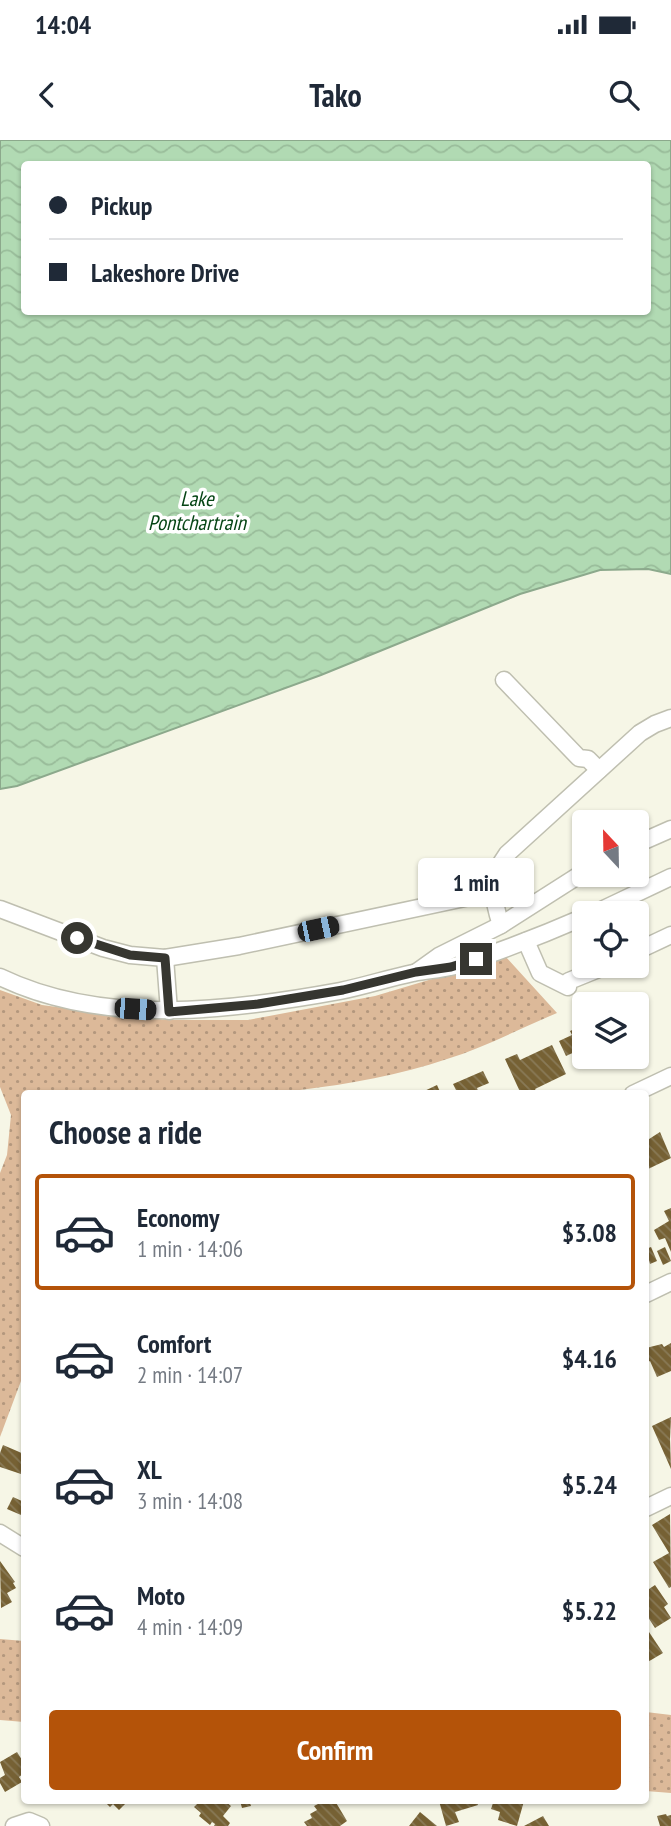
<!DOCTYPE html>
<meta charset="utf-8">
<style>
body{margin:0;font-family:"PT Sans Narrow",sans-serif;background:#f2f2f3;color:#1f2937;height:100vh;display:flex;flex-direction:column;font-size:26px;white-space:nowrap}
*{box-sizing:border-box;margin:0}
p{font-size:23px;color:#747a83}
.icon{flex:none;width:38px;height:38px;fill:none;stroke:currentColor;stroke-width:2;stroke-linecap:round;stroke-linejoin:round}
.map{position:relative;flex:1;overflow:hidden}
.panel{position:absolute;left:21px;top:950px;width:628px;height:714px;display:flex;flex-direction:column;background:#fff;border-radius:7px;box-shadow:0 2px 5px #0004}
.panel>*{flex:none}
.banner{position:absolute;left:21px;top:21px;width:630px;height:154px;border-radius:7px;box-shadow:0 2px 5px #0004;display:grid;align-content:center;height:154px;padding:0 28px;background:#fff}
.needle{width:46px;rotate:338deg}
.controls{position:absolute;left:572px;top:670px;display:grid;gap:14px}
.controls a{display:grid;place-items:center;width:77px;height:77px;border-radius:7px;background:#fff;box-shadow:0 2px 5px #0004;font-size:35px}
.end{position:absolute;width:32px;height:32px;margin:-16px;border:9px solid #363630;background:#fff;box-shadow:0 0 0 4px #fff}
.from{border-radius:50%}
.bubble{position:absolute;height:49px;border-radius:7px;background:#fff;box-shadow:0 2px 5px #0004;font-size:23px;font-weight:700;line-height:49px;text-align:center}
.car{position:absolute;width:21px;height:42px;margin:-21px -10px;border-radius:9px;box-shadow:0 0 5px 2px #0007;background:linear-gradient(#222 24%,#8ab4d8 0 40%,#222 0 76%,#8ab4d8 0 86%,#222 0)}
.banner b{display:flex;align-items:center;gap:24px;height:66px;font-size:26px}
.banner b+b{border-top:2px solid #e0e1e3}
.banner i{width:18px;height:18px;background:#1f2937}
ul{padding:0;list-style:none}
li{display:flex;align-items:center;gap:21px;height:116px;margin:0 14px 10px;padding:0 14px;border:4px solid transparent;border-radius:7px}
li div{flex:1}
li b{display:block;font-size:26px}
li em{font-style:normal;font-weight:700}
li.active{border-color:#b45309}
li>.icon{width:63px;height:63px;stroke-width:1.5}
h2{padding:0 28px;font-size:32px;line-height:84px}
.button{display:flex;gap:14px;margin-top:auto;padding:14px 28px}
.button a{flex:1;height:80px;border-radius:7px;background:#b45309;color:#fff;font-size:28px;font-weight:700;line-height:80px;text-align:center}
.status{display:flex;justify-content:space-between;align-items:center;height:49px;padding:0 35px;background:#fff;direction:ltr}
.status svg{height:19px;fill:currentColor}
header{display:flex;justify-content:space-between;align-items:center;height:91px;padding:0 28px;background:#fff;font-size:32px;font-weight:700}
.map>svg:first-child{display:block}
.grass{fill:url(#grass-dots)}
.water{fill:url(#water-waves);stroke:#8ca98c;stroke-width:2;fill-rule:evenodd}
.building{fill:url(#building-back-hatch)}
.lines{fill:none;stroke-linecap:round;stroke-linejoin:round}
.minor-casing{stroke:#bfbfb0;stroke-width:19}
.minor{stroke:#fff;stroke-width:16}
.route{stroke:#363630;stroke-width:9}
.labels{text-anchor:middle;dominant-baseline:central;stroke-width:7;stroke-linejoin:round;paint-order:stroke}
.water-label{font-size:21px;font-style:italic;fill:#064515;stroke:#fff}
</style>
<div class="status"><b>14:04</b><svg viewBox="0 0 49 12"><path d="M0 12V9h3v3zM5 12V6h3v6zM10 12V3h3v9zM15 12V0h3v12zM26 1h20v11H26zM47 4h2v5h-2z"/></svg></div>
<header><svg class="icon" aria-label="back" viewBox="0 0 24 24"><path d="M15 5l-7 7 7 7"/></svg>Tako<svg class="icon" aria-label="search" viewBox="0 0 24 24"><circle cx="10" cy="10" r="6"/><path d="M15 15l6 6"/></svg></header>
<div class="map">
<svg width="671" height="1686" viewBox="0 0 671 1686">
<defs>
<pattern id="grass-dots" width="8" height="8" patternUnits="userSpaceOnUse" patternTransform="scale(1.75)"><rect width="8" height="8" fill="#dcb999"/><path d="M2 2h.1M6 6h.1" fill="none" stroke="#b3977d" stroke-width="1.8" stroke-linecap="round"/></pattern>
<pattern id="water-waves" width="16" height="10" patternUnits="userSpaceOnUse" patternTransform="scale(1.75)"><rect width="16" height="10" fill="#b1dab3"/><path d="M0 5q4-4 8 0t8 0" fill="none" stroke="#99bc9a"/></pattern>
<pattern id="building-back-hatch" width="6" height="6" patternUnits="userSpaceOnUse" patternTransform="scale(1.75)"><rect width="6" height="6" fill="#766134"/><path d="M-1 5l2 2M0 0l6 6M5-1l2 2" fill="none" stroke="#897a57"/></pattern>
</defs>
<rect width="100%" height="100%" fill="#f6f6e6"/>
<g class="grass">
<path d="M506,817L557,873C521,888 485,907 447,919C400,935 349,944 300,950C257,956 213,945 171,954H24V1233L0,1297V1033L7,1015L11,975L0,947V850L42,865L79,870L167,880H248L375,856Z"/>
<polygon points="0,1499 24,1501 24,1582 0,1580"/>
<polygon points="646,1572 671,1575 671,1653 646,1651"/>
</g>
<path class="water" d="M0,0H671V434L648,429L600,430L520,454L321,535L17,646L0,649ZM24,24H648V172H24Z"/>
<g class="building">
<polygon points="584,885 584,918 582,919 579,910 566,916 559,901 572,895 570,891"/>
<polygon points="552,905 566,934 535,949 538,954 521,954 505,919 517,914 520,920"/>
<polygon points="483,931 489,943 477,948 479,954 458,954 453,944"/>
<polygon points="437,945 441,954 418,954"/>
<polygon points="660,992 671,1018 646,1030 646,1001"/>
<polygon points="671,1068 671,1112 665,1098 659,1100 654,1090 669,1081 664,1071"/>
<polygon points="651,1107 657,1121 650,1124 646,1109"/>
<polygon points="665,1107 671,1121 663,1125 657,1111"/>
<polygon points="671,1203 671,1231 657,1237 650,1221 646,1223 646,1208 662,1204 664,1207"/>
<polygon points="671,1277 670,1299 671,1329 652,1286"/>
<polygon points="3,1305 24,1314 24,1335 0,1327 0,1313"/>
<polygon points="13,1357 24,1362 21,1375 7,1369"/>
<polygon points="670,1374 671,1447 669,1448 653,1422 669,1413 652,1385"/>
<polygon points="0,1421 15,1442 13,1443 16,1448 7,1453 12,1462 1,1468"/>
<polygon points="655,1445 668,1464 664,1467 671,1478 655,1488 646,1474 646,1451"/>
<polygon points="647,1489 663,1513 646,1523 646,1490"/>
<polygon points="17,1612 24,1623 24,1633 19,1637 22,1642 5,1652 0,1643 0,1638 5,1635 0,1622"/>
<polygon points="104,1661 128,1661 119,1670 113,1664 110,1667"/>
<polygon points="200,1661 225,1661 231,1666 223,1676 230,1683 228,1686 214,1686 215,1684 212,1682 210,1685 199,1676 201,1673 194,1667"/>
<polygon points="240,1661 255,1661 255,1662 250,1663 251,1666 242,1668"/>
<polygon points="324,1661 335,1661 347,1681 340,1686 307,1686 304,1682 312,1678 310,1674 317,1670 314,1666"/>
<polygon points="439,1661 477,1661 478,1665 455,1672 459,1682 446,1686"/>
<polygon points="487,1661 524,1661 517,1686 498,1680 500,1672 491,1669 493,1663"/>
<polygon points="420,1672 437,1686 409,1686"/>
<polygon points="666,1674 667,1676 671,1675 671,1686 660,1686 657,1676"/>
<polygon points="543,1676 549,1686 524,1686"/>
</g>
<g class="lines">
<g class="minor-casing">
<g id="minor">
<polyline points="504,540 579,618 588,619 599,630"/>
<polyline points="637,704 671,689"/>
<polyline points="0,769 103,808 130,815 165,818 239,806 493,752"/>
<polyline points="593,774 671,737"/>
<path d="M501,785C492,758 489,738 507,714L640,593L655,584L671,578"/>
<polyline points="526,801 540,833 568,847 569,841 606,826"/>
<polyline points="637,811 671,795"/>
<polyline points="165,818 169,871"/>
<polyline points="418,831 439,816 501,785 584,732"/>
<path d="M0,837C104,887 231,871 340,851C365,846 389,838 413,833C425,830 438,830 450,827C462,825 474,819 485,816C519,804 552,791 584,777"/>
<polyline points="633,954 671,936"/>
<polyline points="646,1154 671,1142"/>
<polyline points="646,1368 671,1356"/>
<polyline points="0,1393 24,1408"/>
<polyline points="14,1686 29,1681 41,1686"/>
</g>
</g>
<use href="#minor" class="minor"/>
</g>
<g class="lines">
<polyline class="route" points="77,798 130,815 165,818 169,872 258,864 343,850 416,832 451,827 476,819"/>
</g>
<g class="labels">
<g class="water-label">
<text x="197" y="358">Lake<tspan x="197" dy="24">Pontchartrain</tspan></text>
</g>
</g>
</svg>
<div class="controls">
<a><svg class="needle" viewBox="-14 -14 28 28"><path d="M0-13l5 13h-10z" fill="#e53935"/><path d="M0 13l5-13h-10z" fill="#747a83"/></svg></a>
<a><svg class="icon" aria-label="locate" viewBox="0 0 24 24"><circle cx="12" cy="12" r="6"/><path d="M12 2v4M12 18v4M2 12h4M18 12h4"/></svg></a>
<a><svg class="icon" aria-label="layers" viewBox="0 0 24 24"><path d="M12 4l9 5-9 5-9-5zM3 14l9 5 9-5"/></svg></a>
</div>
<i class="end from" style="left:77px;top:798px"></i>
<i class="end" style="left:476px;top:819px"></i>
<div class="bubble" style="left:418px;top:718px;width:116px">1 min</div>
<i class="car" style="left:318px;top:789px;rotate:78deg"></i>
<i class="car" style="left:135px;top:869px;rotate:94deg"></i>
<div class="banner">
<b><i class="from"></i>Pickup</b>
<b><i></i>Lakeshore Drive</b>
</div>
<section class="panel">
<h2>Choose a ride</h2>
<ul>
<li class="active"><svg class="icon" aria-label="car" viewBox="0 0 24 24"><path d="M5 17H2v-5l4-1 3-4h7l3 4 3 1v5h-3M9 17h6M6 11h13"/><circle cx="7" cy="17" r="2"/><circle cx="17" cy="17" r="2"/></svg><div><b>Economy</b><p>1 min · 14:06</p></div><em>$3.08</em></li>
<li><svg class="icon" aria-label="car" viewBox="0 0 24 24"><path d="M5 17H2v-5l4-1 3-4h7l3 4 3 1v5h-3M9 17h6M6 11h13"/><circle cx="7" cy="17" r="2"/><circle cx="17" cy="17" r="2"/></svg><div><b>Comfort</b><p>2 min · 14:07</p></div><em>$4.16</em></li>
<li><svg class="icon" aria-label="car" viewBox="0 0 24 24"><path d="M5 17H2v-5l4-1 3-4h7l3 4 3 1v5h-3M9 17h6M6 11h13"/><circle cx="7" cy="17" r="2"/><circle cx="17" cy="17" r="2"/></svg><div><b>XL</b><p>3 min · 14:08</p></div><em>$5.24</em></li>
<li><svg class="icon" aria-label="car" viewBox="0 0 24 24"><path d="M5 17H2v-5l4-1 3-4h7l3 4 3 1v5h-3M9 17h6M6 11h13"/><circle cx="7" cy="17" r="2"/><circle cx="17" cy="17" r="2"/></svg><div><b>Moto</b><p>4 min · 14:09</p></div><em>$5.22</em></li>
</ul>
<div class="button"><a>Confirm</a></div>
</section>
</div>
